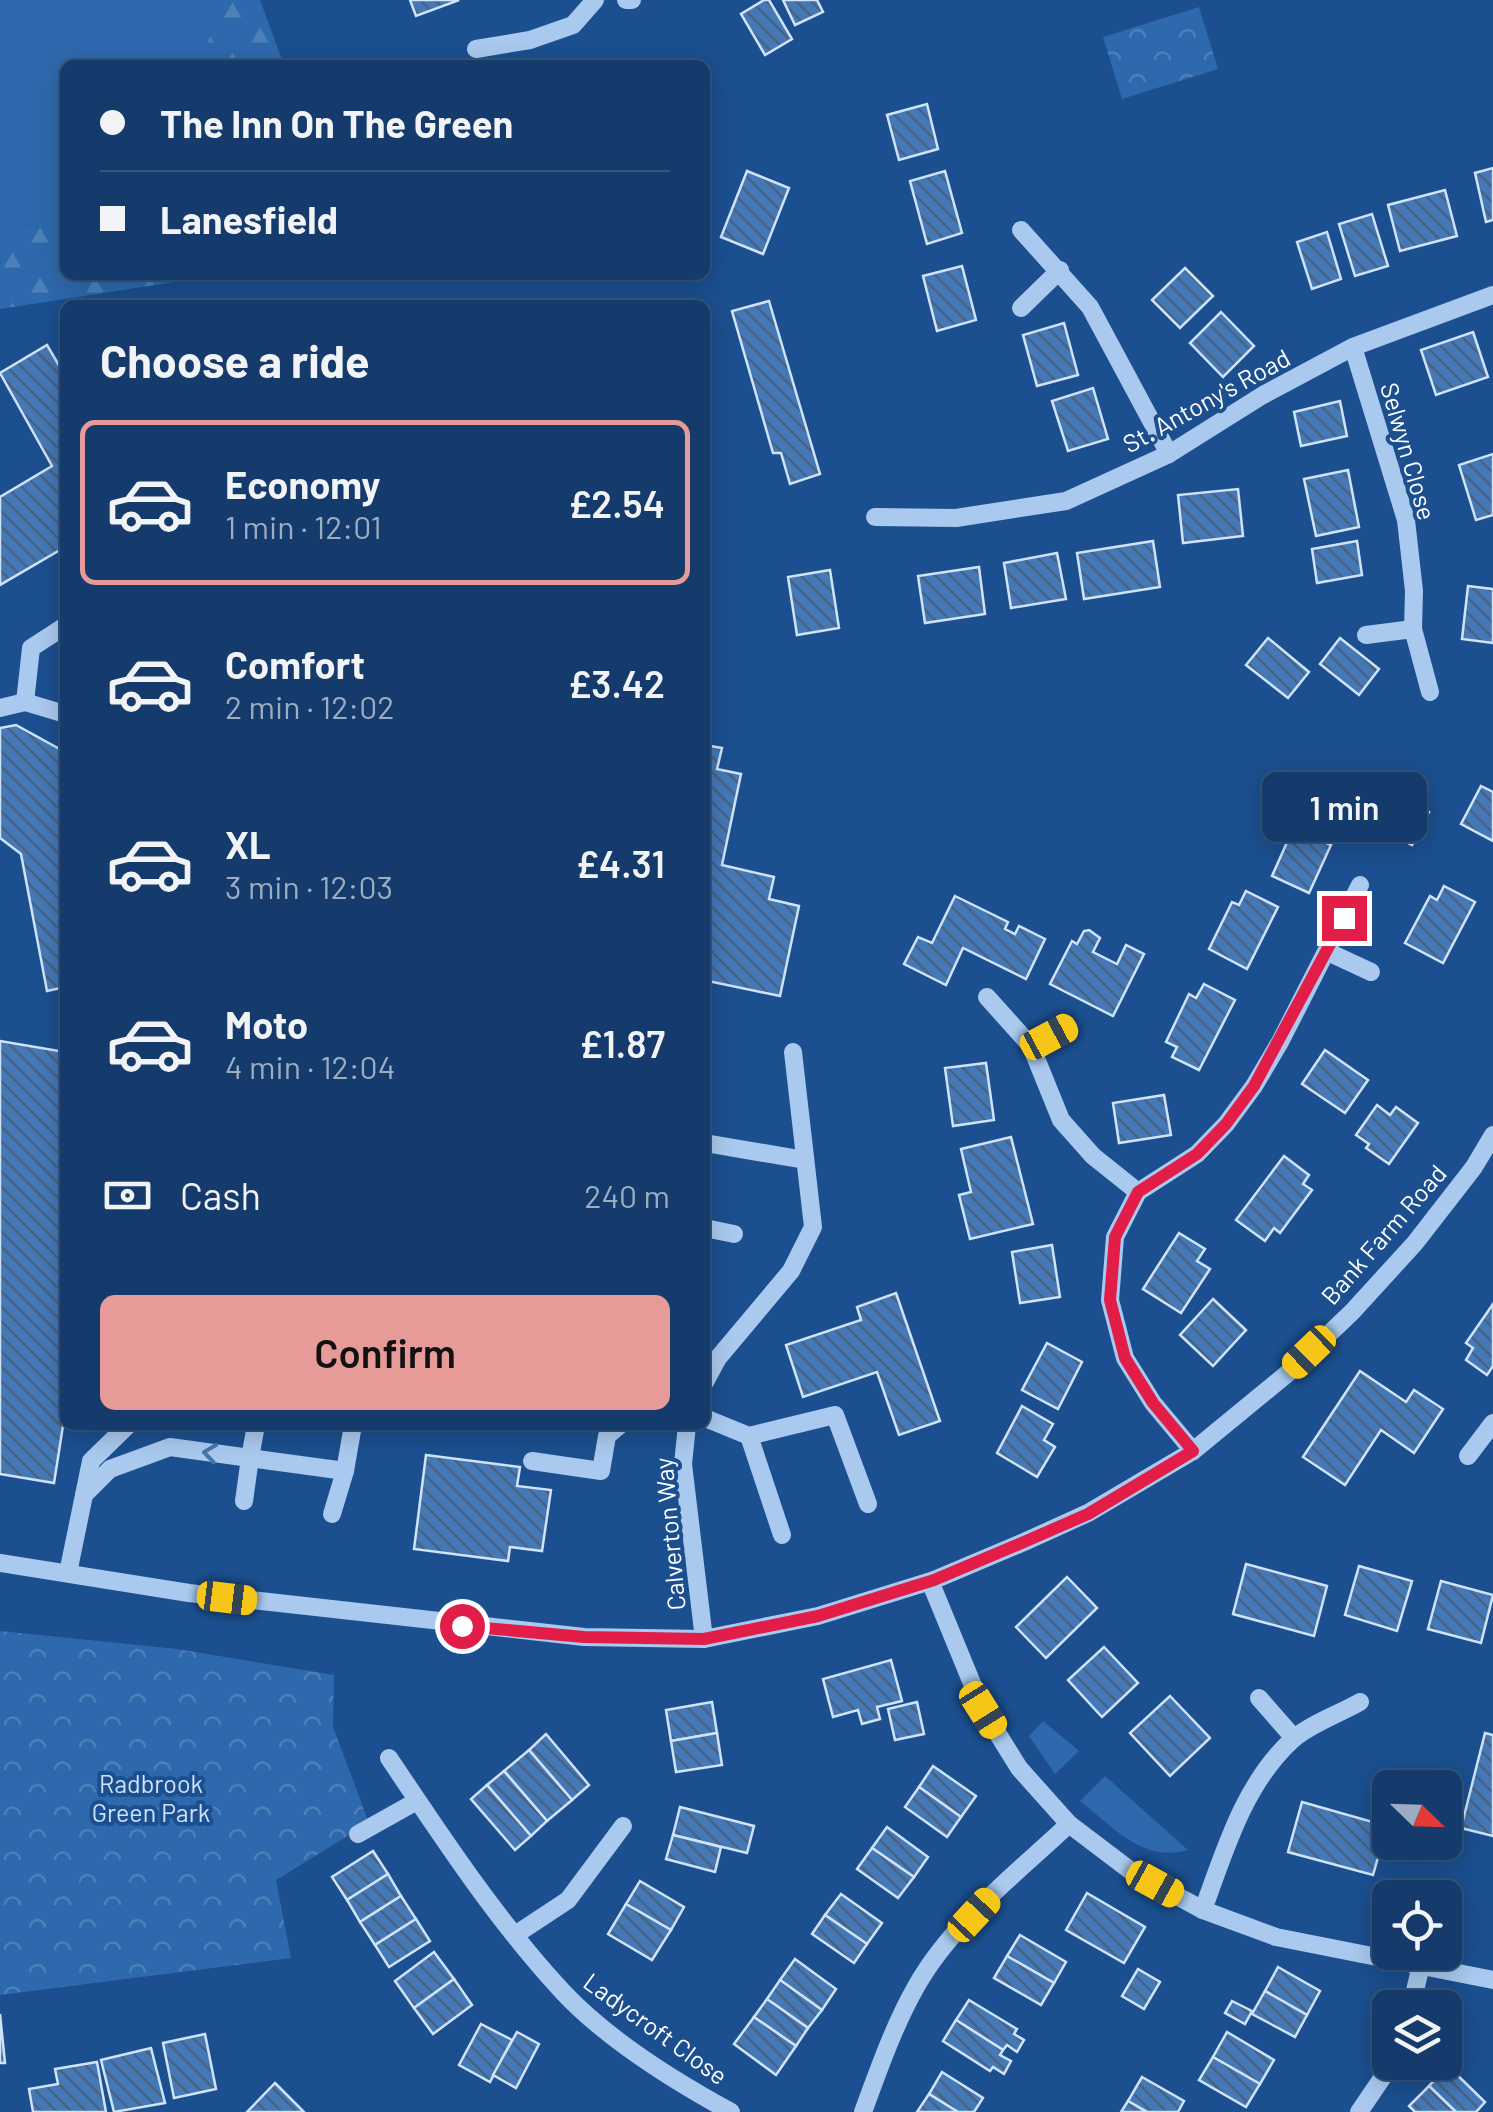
<!DOCTYPE html>
<meta charset="utf-8">
<style>
body{margin:0;font-family:Barlow,sans-serif;background:#1d4271;color:#f1f3f6;height:100vh;display:flex;flex-direction:column;font-size:38px;white-space:nowrap}
*{box-sizing:border-box;margin:0}
p{font-size:32px;color:#9dadc1}
.icon{flex:none;width:55px;height:55px;fill:none;stroke:currentColor;stroke-width:2;stroke-linecap:round;stroke-linejoin:round}
.map{position:relative;flex:1;overflow:hidden}
.drawer{position:absolute;left:60px;top:300px;width:650px;height:1130px;display:flex;flex-direction:column;background:#143b6b;border-radius:15px;box-shadow:0 5px 25px #0003,0 0 0 2px #33557e}
.drawer>*{flex:none}
.top-card{position:absolute;left:60px;top:60px;width:650px;height:220px;border-radius:15px;box-shadow:0 5px 25px #0003,0 0 0 2px #33557e;display:grid;align-content:center;height:220px;padding:0 40px;background:#143b6b}
.needle{width:65px;rotate:113deg}
.controls{position:absolute;left:1372px;top:1770px;display:grid;gap:20px}
.controls a{display:grid;place-items:center;width:90px;height:90px;border-radius:15px;background:#143b6b;box-shadow:0 5px 25px #0003,0 0 0 2px #33557e;font-size:50px}
.end{position:absolute;width:45px;height:45px;margin:-22px;border:12px solid #e11d48;background:#fff;box-shadow:0 0 0 5px #fff}
.from{border-radius:50%}
.bubble{position:absolute;height:70px;border-radius:15px;background:#143b6b;box-shadow:0 5px 25px #0003,0 0 0 2px #33557e;font-size:32px;font-weight:600;line-height:70px;text-align:center}
.car{position:absolute;width:30px;height:60px;margin:-30px -15px;border-radius:12px;box-shadow:0 0 8px 2px #0007;background:linear-gradient(#f5c518 24%,#345 0 40%,#f5c518 0 76%,#345 0 86%,#f5c518 0)}
.top-card b{display:flex;align-items:center;gap:35px;height:95px;font-size:38px}
.top-card b+b{border-top:2px solid #33557e}
.top-card i{width:25px;height:25px;background:#f1f3f6}
ul{padding:0;list-style:none}
li{display:flex;align-items:center;gap:30px;height:165px;margin:0 20px 15px;padding:0 20px;border:5px solid transparent;border-radius:15px}
li div{flex:1}
li b{display:block;font-size:38px}
li em{font-style:normal;font-weight:600}
li.active{border-color:#e69b98}
li>.icon{width:90px;height:90px;stroke-width:1.5}
h2{padding:0 40px;font-size:45px;line-height:120px}
.pay{display:flex;align-items:center;gap:25px;height:110px;padding:0 40px;font-size:38px}
.pay p{margin-inline-start:auto}
.primary-button{display:flex;gap:20px;margin-top:auto;padding:20px 40px}
.primary-button a{flex:1;height:115px;border-radius:15px;background:#e69b98;color:#111;font-size:40px;font-weight:600;line-height:115px;text-align:center}
.map>svg:first-child{display:block}
.grass{fill:#2e69ad}
.forest{fill:url(#forest-firs)}
.park{fill:url(#park-crowns)}
.building{fill:url(#building-back-hatch);stroke:#cfe3fa;stroke-width:2.5}
.lines{fill:none;stroke-linecap:round;stroke-linejoin:round}
.minor{stroke:#a9c9ee;stroke-width:18}
.oneway{stroke:#4674ac}
.route{stroke:#e11d48;stroke-width:12}
.labels{text-anchor:middle;dominant-baseline:central;stroke-width:8;stroke-linejoin:round;paint-order:stroke}
.street-label{font-size:25px;fill:#fff;stroke:#1b4f8f}
.park-label{font-size:25px;fill:#cfe3fa;stroke:#1b4f8f}
</style>
<div class="map">
<svg width="1493" height="2112" viewBox="0 0 1493 2112">
<defs>
<pattern id="forest-firs" width="22" height="20" patternUnits="userSpaceOnUse" patternTransform="scale(2.5)"><rect width="22" height="20" fill="#2e69ad"/><path d="M5 1l3.5 6h-7zM16 11l3.5 6h-7z" fill="#4d80b9"/></pattern>
<pattern id="park-crowns" width="20" height="18" patternUnits="userSpaceOnUse" patternTransform="scale(2.5)"><rect width="20" height="18" fill="#2e69ad"/><path d="M2 6a3 3 0 1 1 6 0M12 15a3 3 0 1 1 6 0" fill="none" stroke="#4d80b9"/></pattern>
<pattern id="building-back-hatch" width="6" height="6" patternUnits="userSpaceOnUse" patternTransform="scale(2.5)"><rect width="6" height="6" fill="#4478b7"/><path d="M-1 5l2 2M0 0l6 6M5-1l2 2" fill="none" stroke="#486282"/></pattern>
</defs>
<rect width="100%" height="100%" fill="#1b4f8f"/>
<g class="grass">
<polygon points="0,0 224,0 199,65 65,65 65,217 0,231"/>
<polygon points="1043,1721 1079,1751 1055,1774 1029,1736"/>
<path d="M1105,1776L1188,1850C1143,1863 1113,1827 1080,1801Z"/>
</g>
<g class="forest">
<polygon points="224,0 260,0 284,65 199,65"/>
<polygon points="65,217 65,275 220,275 0,309 0,231"/>
</g>
<g class="park">
<polygon points="1199,7 1218,69 1122,99 1103,37"/>
<polygon points="0,1631 177,1649 334,1675 333,1727 369,1823 276,1880 291,1958 0,1995"/>
</g>
<g class="building">
<polygon points="410,0 459,0 416,16"/>
<polygon points="764,0 769,0 792,39 765,55 741,14"/>
<polygon points="783,0 817,0 823,12 795,25"/>
<polygon points="927,104 938,149 899,160 887,115"/>
<polygon points="1493,168 1493,220 1486,222 1475,173"/>
<polygon points="747,171 789,188 763,254 721,237"/>
<polygon points="945,171 962,233 927,244 910,181"/>
<polygon points="1445,190 1457,236 1400,251 1388,205"/>
<polygon points="1372,214 1388,266 1355,276 1339,224"/>
<polygon points="1327,232 1341,279 1312,289 1297,242"/>
<polygon points="962,266 976,320 937,331 923,276"/>
<polygon points="1185,268 1213,296 1180,328 1152,300"/>
<polygon points="769,301 820,474 790,484 781,453 773,453 732,311"/>
<polygon points="1221,312 1254,346 1223,377 1190,343"/>
<polygon points="1064,323 1078,375 1037,386 1023,335"/>
<polygon points="1473,332 1488,377 1436,395 1421,350"/>
<polygon points="47,345 61,369 65,366 65,547 0,585 0,497 52,466 0,373"/>
<polygon points="1093,388 1108,439 1068,451 1052,401"/>
<polygon points="1340,401 1347,436 1301,446 1294,412"/>
<polygon points="1493,454 1493,515 1476,520 1459,465"/>
<polygon points="1348,470 1359,527 1316,536 1304,479"/>
<polygon points="1238,489 1243,536 1183,543 1178,495"/>
<polygon points="1153,541 1160,587 1084,599 1077,553"/>
<polygon points="1357,541 1362,575 1317,583 1312,549"/>
<polygon points="1057,553 1066,599 1011,608 1004,563"/>
<polygon points="979,567 985,614 925,623 918,576"/>
<polygon points="830,570 839,628 797,635 788,577"/>
<polygon points="1468,586 1493,589 1493,643 1462,639"/>
<polygon points="1268,638 1309,672 1288,698 1246,665"/>
<polygon points="1340,638 1379,669 1359,695 1320,664"/>
<polygon points="16,725 65,752 65,987 47,991 21,854 0,838 0,728"/>
<polygon points="705,745 722,748 717,769 741,774 722,865 774,877 769,899 799,906 780,996 708,981 705,994"/>
<polygon points="1481,786 1493,792 1493,841 1461,824"/>
<polygon points="1387,789 1429,812 1412,845 1369,823"/>
<polygon points="1293,829 1331,845 1309,893 1272,876"/>
<polygon points="1444,886 1475,902 1443,963 1405,943 1430,896 1437,900"/>
<polygon points="1246,891 1278,907 1247,969 1209,949 1232,902 1239,905"/>
<polygon points="955,896 1008,922 1005,929 1015,934 1019,926 1045,939 1026,979 963,948 946,985 904,964 918,937 932,943"/>
<polygon points="1089,930 1100,938 1093,952 1117,964 1126,945 1144,954 1113,1016 1050,984 1072,941 1077,944 1084,931"/>
<polygon points="1204,984 1235,1000 1199,1070 1172,1057 1177,1047 1166,1042 1189,994 1196,998"/>
<polygon points="0,1041 65,1052 65,1413 54,1483 0,1474"/>
<polygon points="1325,1050 1368,1080 1345,1113 1302,1084"/>
<polygon points="986,1063 994,1120 953,1126 945,1068"/>
<polygon points="1164,1095 1171,1135 1119,1143 1113,1103"/>
<polygon points="1377,1105 1390,1115 1396,1107 1418,1123 1389,1164 1366,1148 1369,1144 1356,1135"/>
<polygon points="1011,1137 1033,1224 970,1239 959,1195 971,1192 961,1149"/>
<polygon points="1284,1156 1309,1175 1303,1184 1312,1190 1280,1233 1274,1228 1265,1241 1236,1220"/>
<polygon points="1179,1233 1205,1249 1197,1261 1210,1269 1181,1313 1143,1289"/>
<polygon points="1052,1245 1060,1297 1020,1303 1012,1252"/>
<polygon points="896,1293 940,1421 899,1435 877,1372 803,1397 786,1345 861,1320 857,1307"/>
<polygon points="1213,1299 1246,1330 1213,1366 1180,1335"/>
<polygon points="1493,1304 1493,1366 1487,1375 1466,1360 1473,1348 1466,1343"/>
<polygon points="1047,1343 1082,1362 1058,1409 1022,1390"/>
<polygon points="1360,1371 1406,1402 1414,1390 1443,1409 1414,1453 1381,1430 1345,1485 1303,1457"/>
<polygon points="1022,1406 1053,1424 1044,1440 1055,1447 1037,1477 997,1453"/>
<polygon points="426,1455 520,1467 517,1486 551,1490 542,1551 510,1547 508,1561 414,1549"/>
<polygon points="1246,1564 1327,1586 1314,1636 1233,1614"/>
<polygon points="1359,1566 1412,1581 1397,1631 1345,1615"/>
<polygon points="1067,1577 1097,1608 1046,1658 1016,1627"/>
<polygon points="1441,1581 1493,1595 1481,1643 1428,1629"/>
<polygon points="1104,1647 1138,1683 1102,1717 1068,1680"/>
<polygon points="891,1660 902,1701 877,1707 880,1719 862,1724 858,1710 833,1717 823,1679"/>
<polygon points="1170,1696 1210,1738 1170,1776 1130,1733"/>
<polygon points="712,1702 717,1733 671,1741 666,1710"/>
<polygon points="917,1702 924,1734 895,1740 888,1709"/>
<polygon points="717,1733 722,1765 676,1772 671,1741"/>
<polygon points="1485,1733 1493,1735 1493,1836 1461,1828"/>
<polygon points="546,1734 589,1785 572,1800 529,1750"/>
<polygon points="529,1750 572,1800 547,1821 504,1771"/>
<polygon points="933,1766 976,1796 961,1817 919,1787"/>
<polygon points="504,1771 547,1821 531,1836 487,1785"/>
<polygon points="487,1785 531,1836 515,1850 471,1799"/>
<polygon points="919,1787 961,1817 947,1837 905,1807"/>
<polygon points="1302,1802 1387,1826 1373,1875 1288,1852"/>
<polygon points="680,1807 754,1826 747,1853 673,1835"/>
<polygon points="887,1827 928,1857 914,1877 872,1848"/>
<polygon points="673,1835 721,1847 715,1872 666,1859"/>
<polygon points="872,1848 914,1877 898,1898 857,1869"/>
<polygon points="373,1851 388,1874 347,1900 332,1877"/>
<polygon points="388,1874 401,1896 360,1922 347,1900"/>
<polygon points="640,1881 684,1907 671,1930 626,1904"/>
<polygon points="1087,1893 1145,1927 1124,1963 1066,1930"/>
<polygon points="841,1894 882,1923 867,1944 825,1915"/>
<polygon points="401,1896 416,1919 375,1945 360,1922"/>
<polygon points="626,1904 671,1930 652,1960 608,1934"/>
<polygon points="825,1915 867,1944 854,1963 812,1934"/>
<polygon points="416,1919 430,1941 389,1967 375,1945"/>
<polygon points="1020,1935 1066,1962 1054,1983 1007,1956"/>
<polygon points="434,1952 454,1979 414,2008 395,1981"/>
<polygon points="1007,1956 1054,1983 1041,2005 994,1978"/>
<polygon points="795,1959 836,1989 822,2010 780,1980"/>
<polygon points="1278,1967 1320,1991 1307,2015 1265,1991"/>
<polygon points="1138,1969 1160,1982 1144,2009 1122,1996"/>
<polygon points="454,1979 472,2005 433,2034 414,2008"/>
<polygon points="780,1980 822,2010 808,2028 767,1999"/>
<polygon points="1265,1991 1307,2015 1295,2037 1252,2014"/>
<polygon points="767,1999 808,2028 796,2046 754,2017"/>
<polygon points="969,2000 1017,2029 1014,2034 1024,2040 1017,2052 1007,2045 1003,2050 956,2020"/>
<polygon points="1232,2001 1252,2011 1245,2024 1225,2013"/>
<polygon points="0,2014 5,2063 0,2063"/>
<polygon points="754,2017 796,2046 776,2075 734,2044"/>
<polygon points="956,2020 1003,2050 1000,2055 1011,2061 1004,2074 993,2067 990,2071 943,2041"/>
<polygon points="481,2024 512,2040 490,2082 459,2065"/>
<polygon points="517,2032 539,2044 516,2088 493,2075"/>
<polygon points="1227,2032 1274,2060 1260,2084 1213,2057"/>
<polygon points="205,2034 216,2089 174,2098 163,2043"/>
<polygon points="151,2048 165,2103 114,2112 101,2060"/>
<polygon points="1213,2057 1260,2084 1246,2107 1199,2080"/>
<polygon points="97,2062 106,2112 33,2112 29,2089 58,2084 55,2069"/>
<polygon points="1448,2066 1485,2102 1476,2112 1456,2112 1429,2086"/>
<polygon points="942,2072 983,2098 974,2112 958,2112 929,2094"/>
<polygon points="1142,2077 1184,2101 1178,2112 1147,2112 1128,2101"/>
<polygon points="275,2083 304,2112 247,2112"/>
<polygon points="1429,2086 1456,2112 1415,2112 1409,2106"/>
<polygon points="929,2094 958,2112 917,2112"/>
<polygon points="1128,2101 1147,2112 1121,2112"/>
</g>
<g class="lines">
<g class="minor">
<polyline points="626,0 632,0"/>
<polyline points="476,49 530,40 573,25 595,0"/>
<polyline points="1021,230 1090,307 1169,454"/>
<polyline points="1021,308 1060,270"/>
<polyline points="1353,347 1406,520 1414,591 1413,629 1430,692"/>
<polyline points="875,517 956,518 1066,501 1169,454 1263,395 1353,347 1493,295"/>
<polyline points="1366,635 1413,629"/>
<polyline points="25,702 31,648 65,626"/>
<polyline points="0,708 25,702 65,714"/>
<polyline points="1328,952 1371,972"/>
<polyline points="987,997 1031,1046 1061,1120 1093,1156 1138,1192"/>
<polyline points="1031,1046 1068,1027"/>
<polyline points="705,1143 805,1160"/>
<polyline points="705,1228 734,1234"/>
<polyline points="705,1382 718,1358 791,1271 813,1227 793,1052"/>
<polyline points="705,1418 749,1436 835,1415 868,1504"/>
<polyline points="687,1425 683,1464 704,1639"/>
<polyline points="749,1436 782,1535"/>
<polyline points="1193,1451 1153,1403 1125,1358 1110,1300 1115,1237 1138,1192 1197,1154 1226,1124 1254,1086 1280,1042 1360,885"/>
<polyline points="1468,1456 1493,1423"/>
<polyline points="532,1461 601,1471 607,1436 620,1425"/>
<polyline points="84,1495 110,1469 170,1447 250,1458 256,1425"/>
<polyline points="244,1501 250,1458 345,1471 353,1425"/>
<polyline points="332,1514 345,1471"/>
<polyline points="0,1563 189,1593 584,1637 704,1639 818,1616 934,1580 1024,1542 1088,1513 1193,1451 1288,1373 1352,1312 1415,1243 1474,1167 1493,1135"/>
<polyline points="68,1573 91,1461 128,1425"/>
<polyline points="934,1580 932,1586 983,1710 1019,1768 1069,1824 1131,1871 1203,1910 1276,1937 1493,1980"/>
<polyline points="1259,1698 1294,1738"/>
<path d="M389,1758C442,1837 497,1921 563,1992C606,2038 676,2082 731,2112"/>
<polyline points="358,1834 417,1801"/>
<path d="M1203,1910C1225,1850 1244,1784 1292,1740C1310,1724 1339,1714 1360,1702"/>
<polyline points="515,1935 568,1900 623,1826"/>
<polyline points="1411,2008 1421,1965"/>
<path d="M863,2112C879,2069 894,2025 917,1985C953,1922 1017,1873 1069,1824"/>
<polyline points="1359,2112 1393,2062"/>
</g>
</g>
<defs><path id="oneway-chevron" d="M-2-3.5L2.5 0L-2 3.5" fill="none" stroke-width="1.6" stroke-linecap="round" stroke-linejoin="round" transform="scale(2.5)"/></defs>
<use class="oneway" href="#oneway-chevron" transform="translate(210 1453) rotate(-172)"/>
<g class="lines">
<polyline class="route" points="462,1626 584,1637 704,1639 818,1616 934,1580 1024,1542 1088,1514 1193,1451 1153,1403 1125,1358 1110,1300 1115,1237 1138,1192 1197,1154 1226,1124 1254,1086 1344,918"/>
</g>
<g class="labels">
<g class="street-label">
<text transform="translate(1206 400) rotate(-29)">St. Antony's Road</text>
<text transform="translate(1409 451) rotate(74)">Selwyn Close</text>
<text transform="translate(1383 1234) rotate(-49)">Bank Farm Road</text>
<text transform="translate(669 1534) rotate(-95)">Calverton Way</text>
<text transform="translate(656 2028) rotate(36)">Ladycroft Close</text>
</g>
<g class="park-label">
<text x="151" y="1783">Radbrook<tspan x="151" dy="29">Green Park</tspan></text>
</g>
</g>
</svg>
<div class="controls">
<a><svg class="needle" viewBox="-14 -14 28 28"><path d="M0-13l5 13h-10z" fill="#e53935"/><path d="M0 13l5-13h-10z" fill="#9dadc1"/></svg></a>
<a><svg class="icon" aria-label="locate" viewBox="0 0 24 24"><circle cx="12" cy="12" r="6"/><path d="M12 2v4M12 18v4M2 12h4M18 12h4"/></svg></a>
<a><svg class="icon" aria-label="layers" viewBox="0 0 24 24"><path d="M12 4l9 5-9 5-9-5zM3 14l9 5 9-5"/></svg></a>
</div>
<i class="end from" style="left:462px;top:1626px"></i>
<i class="end" style="left:1344px;top:918px"></i>
<div class="bubble" style="left:1262px;top:772px;width:165px">1 min</div>
<i class="car" style="left:1049px;top:1037px;rotate:62deg"></i>
<i class="car" style="left:1309px;top:1352px;rotate:226deg"></i>
<i class="car" style="left:227px;top:1598px;rotate:97deg"></i>
<i class="car" style="left:983px;top:1710px;rotate:148deg"></i>
<i class="car" style="left:1155px;top:1884px;rotate:119deg"></i>
<i class="car" style="left:974px;top:1915px;rotate:43deg"></i>
<div class="top-card">
<b><i class="from"></i>The Inn On The Green</b>
<b><i></i>Lanesfield</b>
</div>
<section class="drawer">
<h2>Choose a ride</h2>
<ul>
<li class="active"><svg class="icon" aria-label="car" viewBox="0 0 24 24"><path d="M5 17H2v-5l4-1 3-4h7l3 4 3 1v5h-3M9 17h6M6 11h13"/><circle cx="7" cy="17" r="2"/><circle cx="17" cy="17" r="2"/></svg><div><b>Economy</b><p>1 min · 12:01</p></div><em>£2.54</em></li>
<li><svg class="icon" aria-label="car" viewBox="0 0 24 24"><path d="M5 17H2v-5l4-1 3-4h7l3 4 3 1v5h-3M9 17h6M6 11h13"/><circle cx="7" cy="17" r="2"/><circle cx="17" cy="17" r="2"/></svg><div><b>Comfort</b><p>2 min · 12:02</p></div><em>£3.42</em></li>
<li><svg class="icon" aria-label="car" viewBox="0 0 24 24"><path d="M5 17H2v-5l4-1 3-4h7l3 4 3 1v5h-3M9 17h6M6 11h13"/><circle cx="7" cy="17" r="2"/><circle cx="17" cy="17" r="2"/></svg><div><b>XL</b><p>3 min · 12:03</p></div><em>£4.31</em></li>
<li><svg class="icon" aria-label="car" viewBox="0 0 24 24"><path d="M5 17H2v-5l4-1 3-4h7l3 4 3 1v5h-3M9 17h6M6 11h13"/><circle cx="7" cy="17" r="2"/><circle cx="17" cy="17" r="2"/></svg><div><b>Moto</b><p>4 min · 12:04</p></div><em>£1.87</em></li>
</ul>
<div class="pay"><svg class="icon" aria-label="cash" viewBox="0 0 24 24"><path d="M3 7h18v10H3z"/><circle cx="12" cy="12" r="2"/></svg>Cash<p>240 m</p></div>
<div class="primary-button"><a>Confirm</a></div>
</section>
</div>
